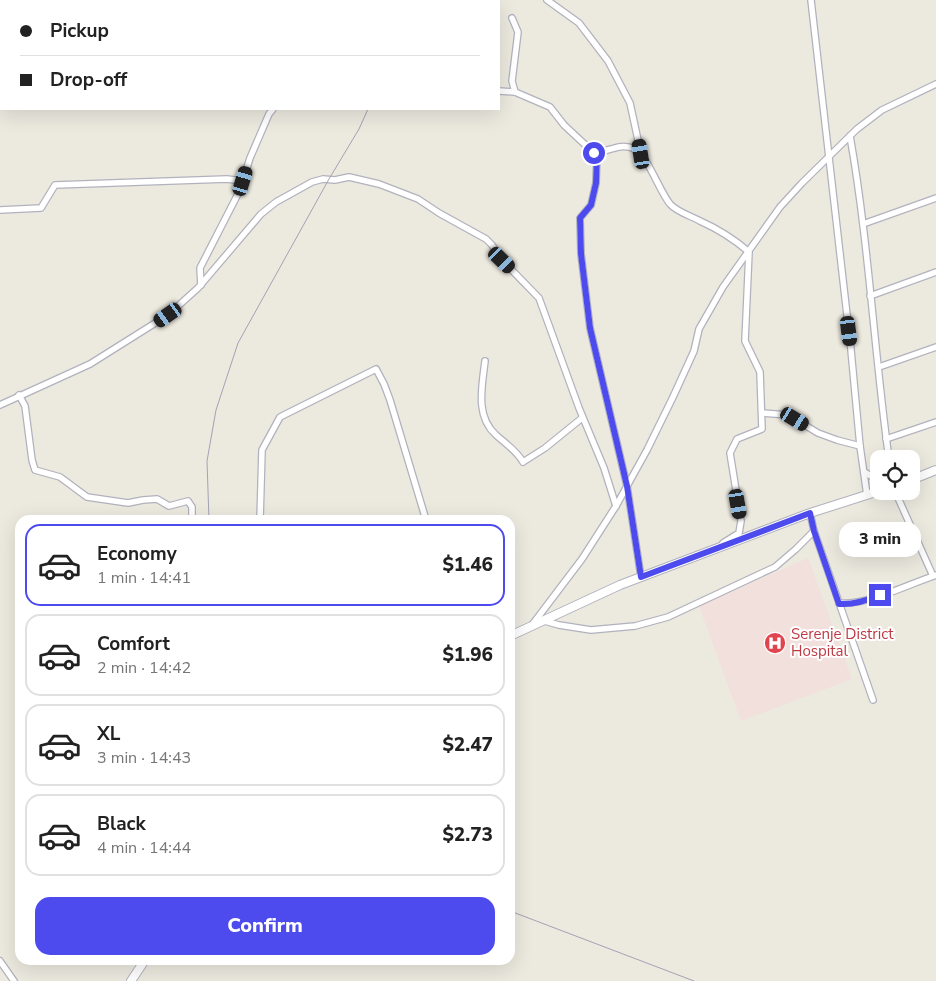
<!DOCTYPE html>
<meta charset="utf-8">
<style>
body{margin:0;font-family:"Nunito Sans",sans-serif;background:#f6f6f6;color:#222;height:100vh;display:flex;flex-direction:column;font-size:19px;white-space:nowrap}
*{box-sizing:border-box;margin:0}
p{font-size:16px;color:#767676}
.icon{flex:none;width:28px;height:28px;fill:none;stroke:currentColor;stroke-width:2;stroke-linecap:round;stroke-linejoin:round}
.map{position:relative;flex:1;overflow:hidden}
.side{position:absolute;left:15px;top:515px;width:500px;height:450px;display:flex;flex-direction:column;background:#fff;border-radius:15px;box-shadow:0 5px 20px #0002}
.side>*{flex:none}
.hud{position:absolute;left:0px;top:0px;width:500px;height:110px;box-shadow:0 5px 20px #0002;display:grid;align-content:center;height:110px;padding:0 20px;background:#fff}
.tools{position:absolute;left:870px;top:450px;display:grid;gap:10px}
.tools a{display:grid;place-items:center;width:50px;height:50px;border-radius:10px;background:#fff;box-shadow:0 5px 20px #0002;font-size:25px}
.end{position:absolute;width:22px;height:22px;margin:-11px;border:6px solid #4d4bed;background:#fff;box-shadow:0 0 0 2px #fff}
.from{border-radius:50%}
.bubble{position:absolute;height:35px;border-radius:15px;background:#fff;box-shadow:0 5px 20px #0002;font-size:16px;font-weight:800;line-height:35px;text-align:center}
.car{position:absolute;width:15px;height:30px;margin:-15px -8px;border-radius:6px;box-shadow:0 0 4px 1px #0007;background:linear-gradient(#222 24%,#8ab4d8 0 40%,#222 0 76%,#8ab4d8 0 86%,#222 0)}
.hud b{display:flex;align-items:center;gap:18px;height:48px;font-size:19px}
.hud b+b{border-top:1px solid #e0e0e0}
.hud i{width:12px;height:12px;background:#222}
ul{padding:9px 0 0;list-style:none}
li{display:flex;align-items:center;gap:15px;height:82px;margin:0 10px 8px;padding:0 10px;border:2px solid #e0e0e0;border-radius:15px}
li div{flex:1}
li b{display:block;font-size:19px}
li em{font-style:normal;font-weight:800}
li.active{border-color:#4d4bed}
li>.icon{width:45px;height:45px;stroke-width:1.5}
.primary-button{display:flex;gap:10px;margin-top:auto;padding:10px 20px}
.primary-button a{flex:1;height:58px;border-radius:15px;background:#4d4bed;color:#fff;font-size:20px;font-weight:800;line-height:58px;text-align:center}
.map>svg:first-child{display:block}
.medical{fill:#f2e0dd}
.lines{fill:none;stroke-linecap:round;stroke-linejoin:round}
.minor-casing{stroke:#b2b2be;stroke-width:8}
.secondary-casing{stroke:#b2b2be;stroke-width:10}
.minor{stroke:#fff;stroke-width:5.5}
.secondary{stroke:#fff;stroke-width:8}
.rail{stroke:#a3a2b4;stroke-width:1}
.route{stroke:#4d4bed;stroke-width:6}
.labels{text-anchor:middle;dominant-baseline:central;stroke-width:4;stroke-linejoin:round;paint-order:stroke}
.health-label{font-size:15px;fill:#be3a42;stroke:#fff;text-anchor:start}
</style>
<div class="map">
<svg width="936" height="981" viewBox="0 0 936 981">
<rect width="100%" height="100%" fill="#ece9df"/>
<polygon class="medical" points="808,558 852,679 741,721 699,606"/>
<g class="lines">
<g class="minor-casing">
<g id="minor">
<polyline points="547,0 579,23 608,61 630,103 641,154"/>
<polyline points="811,0 851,350 860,446 867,495"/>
<path d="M512,18L518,32L512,81L515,92L550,107L564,125L594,153C609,152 619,142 635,149C647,155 660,192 670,204C677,212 691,216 700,221C718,229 734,239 749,252L745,341L760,372L762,429L737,439L730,453L741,521L739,533L723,543"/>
<polyline points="499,91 515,92"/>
<polyline points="0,102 1,101"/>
<path d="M850,136C869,243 874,352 889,459"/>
<polyline points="597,153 596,183 591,205 580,218 581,254 590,328 627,486 641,577"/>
<polyline points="0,210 41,208 55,185 227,179 243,181"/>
<polyline points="863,224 936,198"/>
<polyline points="201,285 200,268 240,190 250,158 269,114 273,109"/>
<polyline points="870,296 936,272"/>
<path d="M485,361C482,387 475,416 496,435C506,444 516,450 523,462L545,448L582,418"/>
<polyline points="879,367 936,347"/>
<polyline points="19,395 25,406 32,460 35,470 60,477 87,497 128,503 143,500 157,499 169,506 188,501 192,507 192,520"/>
<polyline points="0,405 90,364 168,315 198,288 261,214 276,202 312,182 323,179 335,180 349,177 379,184 418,199 439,213 486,239 492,245 502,260 539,298 579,408 604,468 616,506"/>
<polyline points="762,413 788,415 818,433 837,440 860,446"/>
<polyline points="886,439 936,422"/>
<polyline points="864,472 871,476 879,477"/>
<polyline points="895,491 933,576"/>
<polyline points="810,513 814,531 873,700"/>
<polyline points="260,520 262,450 280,417 376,369 384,384 390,400 426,520"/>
<path d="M839,603C866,606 909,584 936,575"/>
<polyline points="541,620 559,625 591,630 635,626 668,617 775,567 796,549 814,531"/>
<polyline points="532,625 582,559 616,506 647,450 673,397 694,351 699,329 723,287 780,207 802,183 857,129 882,110 936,84"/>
<polyline points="0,961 14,981"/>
</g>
</g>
<g class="secondary-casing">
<g id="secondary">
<polyline points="911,480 936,470"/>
<polyline points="510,636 620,585 810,513 879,491"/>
<polyline points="131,981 145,960"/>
</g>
</g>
<use href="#minor" class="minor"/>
<use href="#secondary" class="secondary"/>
<g class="rail">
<polyline points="398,1 398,0"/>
<polyline points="209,520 207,461 216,410 238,343 329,179 359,129 368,109"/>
<polyline points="510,911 694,981"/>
</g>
</g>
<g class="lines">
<path class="route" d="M594,153H597L596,183L591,205L580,218L581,254L590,328L627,486L641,577L810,513L814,531L839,604C854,605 867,600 880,595"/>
</g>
<defs>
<g id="hospital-disc" transform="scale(1.125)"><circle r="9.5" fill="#e0444e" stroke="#fff"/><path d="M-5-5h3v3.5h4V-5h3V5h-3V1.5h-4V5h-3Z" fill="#fff"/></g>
</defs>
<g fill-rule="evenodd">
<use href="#hospital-disc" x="775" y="643"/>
</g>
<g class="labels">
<g class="health-label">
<text x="791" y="634">Serenje District<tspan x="791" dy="17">Hospital</tspan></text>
</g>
</g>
</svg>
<div class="tools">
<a><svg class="icon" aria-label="locate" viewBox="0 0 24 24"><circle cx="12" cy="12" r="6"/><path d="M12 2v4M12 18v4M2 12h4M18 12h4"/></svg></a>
</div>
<i class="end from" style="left:594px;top:153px"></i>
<i class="end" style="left:880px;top:595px"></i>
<div class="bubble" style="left:839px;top:522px;width:82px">3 min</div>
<i class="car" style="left:641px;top:154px;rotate:351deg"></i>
<i class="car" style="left:243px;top:181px;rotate:17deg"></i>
<i class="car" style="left:502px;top:260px;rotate:134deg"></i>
<i class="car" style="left:168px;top:315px;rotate:235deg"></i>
<i class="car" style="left:849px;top:331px;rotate:173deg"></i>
<i class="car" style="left:795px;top:419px;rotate:121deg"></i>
<i class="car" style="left:738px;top:504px;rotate:170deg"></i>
<div class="hud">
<b><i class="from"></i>Pickup</b>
<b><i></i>Drop-off</b>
</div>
<section class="side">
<ul>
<li class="active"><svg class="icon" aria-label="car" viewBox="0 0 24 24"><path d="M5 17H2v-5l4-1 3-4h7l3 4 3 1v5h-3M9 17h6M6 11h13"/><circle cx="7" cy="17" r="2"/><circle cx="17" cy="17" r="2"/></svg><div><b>Economy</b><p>1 min · 14:41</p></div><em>$1.46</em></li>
<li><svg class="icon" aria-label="car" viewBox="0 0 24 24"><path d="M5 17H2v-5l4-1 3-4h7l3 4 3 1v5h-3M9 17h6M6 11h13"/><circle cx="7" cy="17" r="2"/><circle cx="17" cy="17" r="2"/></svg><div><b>Comfort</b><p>2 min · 14:42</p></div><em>$1.96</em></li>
<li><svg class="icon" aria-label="car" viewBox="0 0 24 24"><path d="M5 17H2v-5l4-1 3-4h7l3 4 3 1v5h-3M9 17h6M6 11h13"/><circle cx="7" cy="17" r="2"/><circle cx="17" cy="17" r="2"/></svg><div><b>XL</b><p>3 min · 14:43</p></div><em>$2.47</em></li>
<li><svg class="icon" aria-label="car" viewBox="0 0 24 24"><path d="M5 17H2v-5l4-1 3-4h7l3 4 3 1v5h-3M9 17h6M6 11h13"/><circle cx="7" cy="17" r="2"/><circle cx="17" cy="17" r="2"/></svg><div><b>Black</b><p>4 min · 14:44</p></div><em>$2.73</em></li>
</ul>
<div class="primary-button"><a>Confirm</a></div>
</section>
</div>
